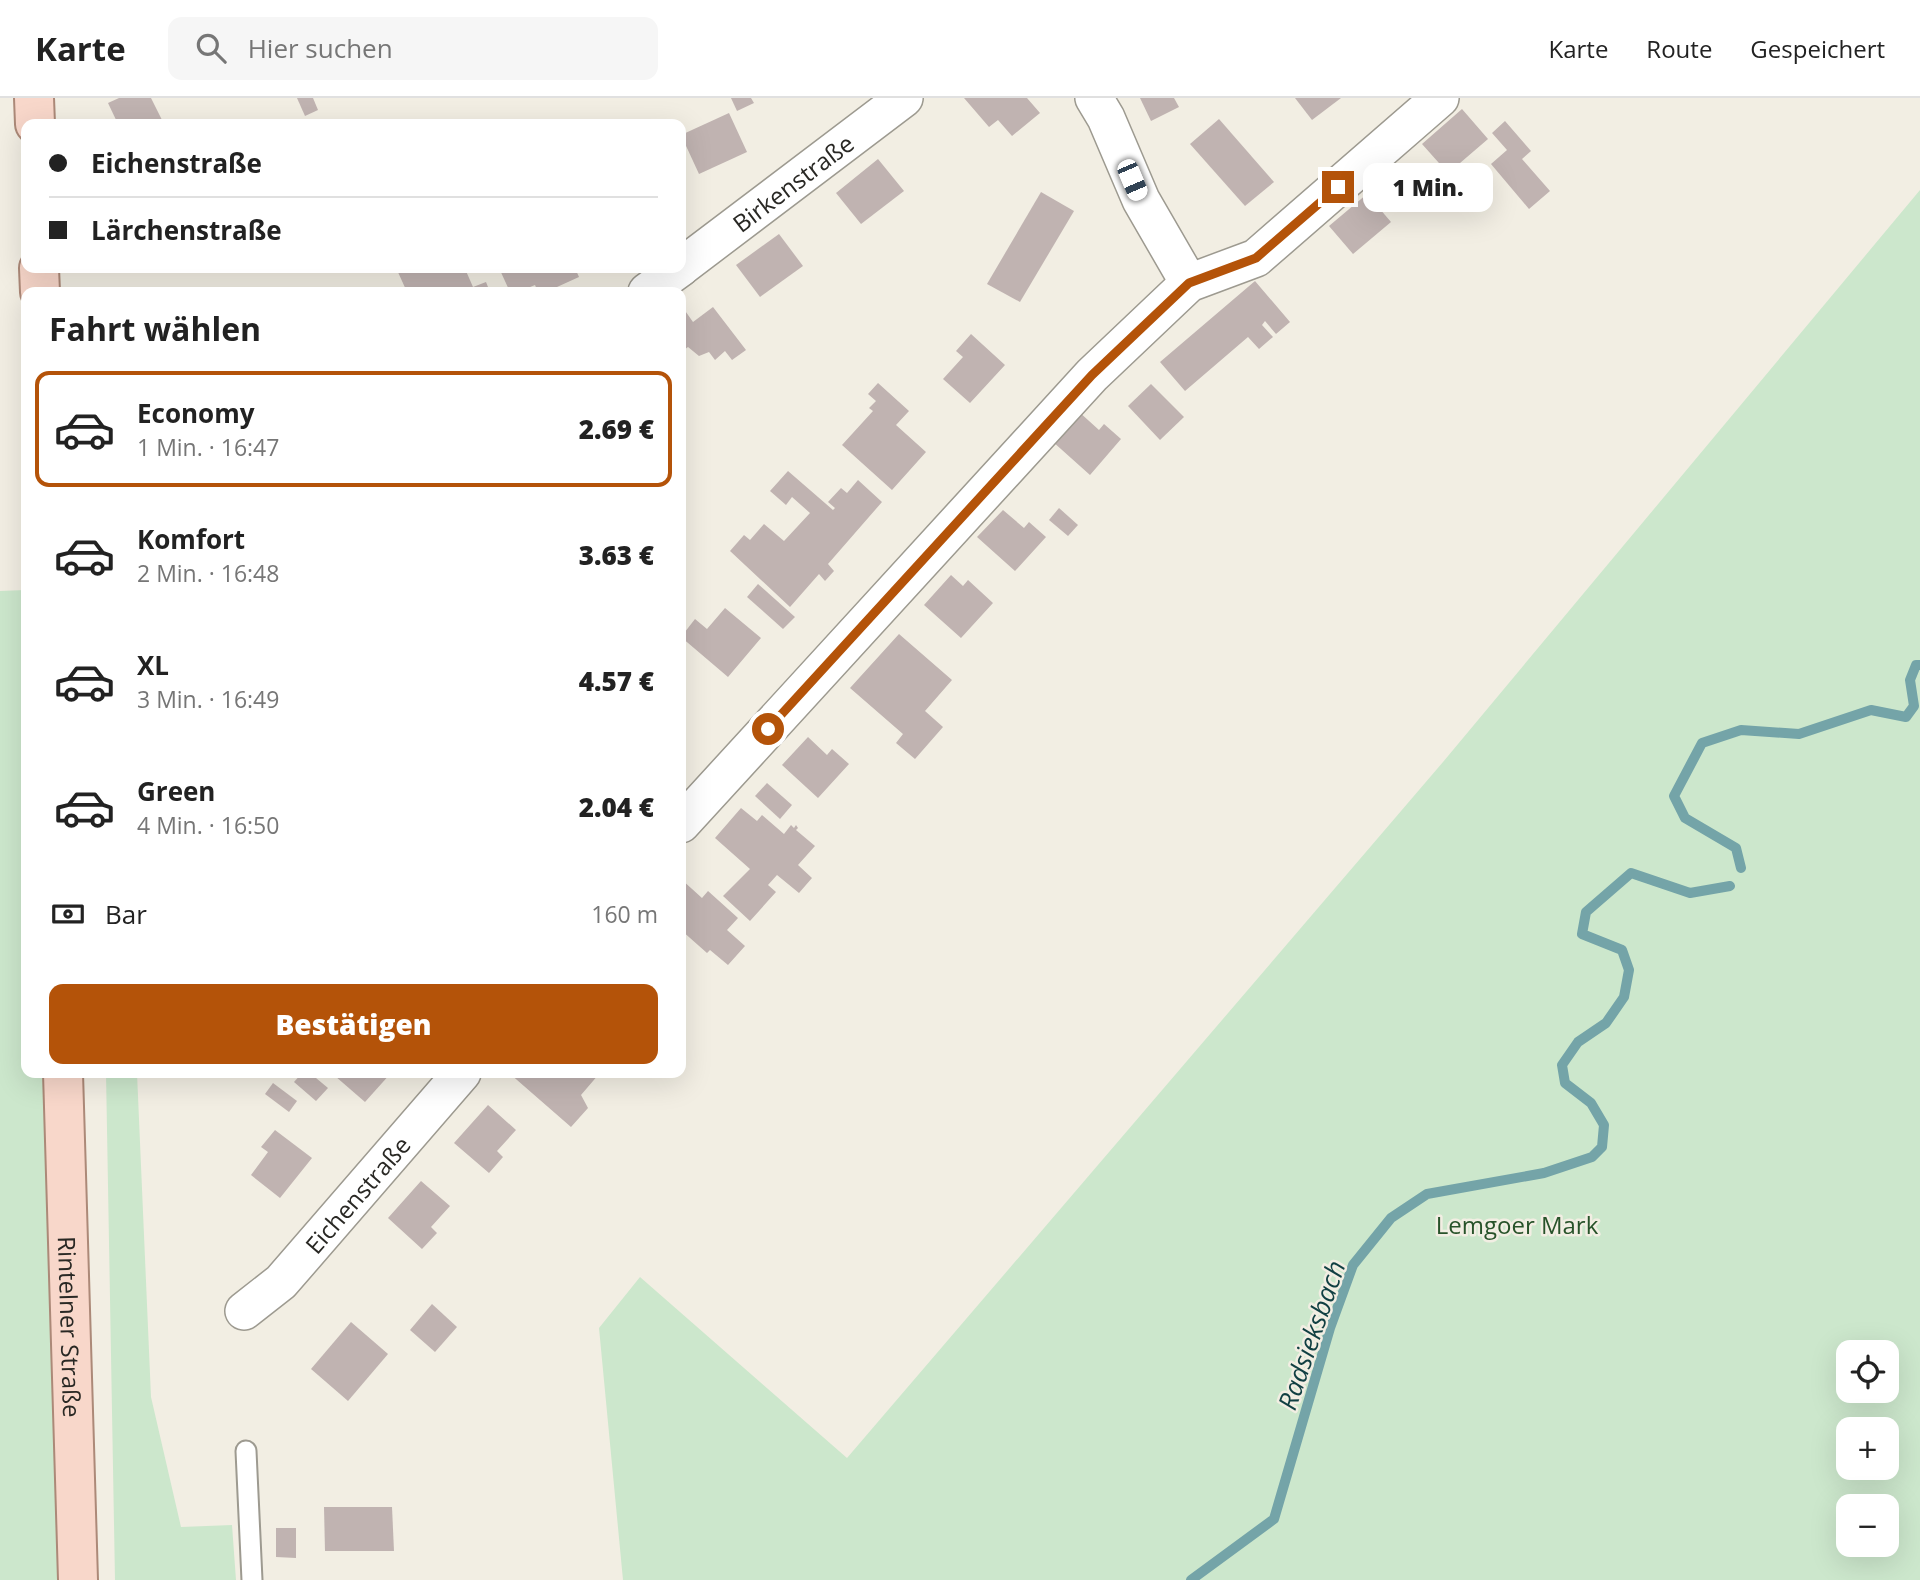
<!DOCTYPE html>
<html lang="de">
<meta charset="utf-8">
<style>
body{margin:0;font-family:"Open Sans",sans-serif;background:#f6f6f6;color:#222;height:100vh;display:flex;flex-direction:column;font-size:26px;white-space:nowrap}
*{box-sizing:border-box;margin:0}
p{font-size:23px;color:#767676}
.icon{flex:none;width:38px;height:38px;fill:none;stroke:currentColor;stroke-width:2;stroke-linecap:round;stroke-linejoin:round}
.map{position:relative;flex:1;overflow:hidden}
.sheet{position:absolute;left:21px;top:189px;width:665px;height:791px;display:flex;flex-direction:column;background:#fff;border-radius:14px;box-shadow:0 7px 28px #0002}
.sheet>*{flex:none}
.banner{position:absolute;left:21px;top:21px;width:665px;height:154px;border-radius:14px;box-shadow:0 7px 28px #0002;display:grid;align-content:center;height:154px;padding:0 28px;background:#fff}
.buttons{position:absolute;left:1836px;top:1242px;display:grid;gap:14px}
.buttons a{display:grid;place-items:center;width:63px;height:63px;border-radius:14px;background:#fff;box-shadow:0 7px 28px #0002;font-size:35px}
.end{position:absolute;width:32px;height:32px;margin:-16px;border:9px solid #b45309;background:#fff;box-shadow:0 0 0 4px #fff}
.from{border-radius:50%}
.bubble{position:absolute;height:49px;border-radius:14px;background:#fff;box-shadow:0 7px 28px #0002;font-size:23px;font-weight:800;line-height:49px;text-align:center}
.car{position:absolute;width:21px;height:42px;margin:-21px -10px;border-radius:9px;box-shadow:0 0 5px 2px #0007;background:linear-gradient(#fff 24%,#345 0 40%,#fff 0 76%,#345 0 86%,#fff 0)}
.banner b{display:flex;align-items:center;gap:24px;height:66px;font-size:26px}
.banner b+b{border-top:2px solid #e0e0e0}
.banner i{width:18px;height:18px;background:#222}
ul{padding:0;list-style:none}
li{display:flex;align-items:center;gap:21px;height:116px;margin:0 14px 10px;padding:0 14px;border:4px solid transparent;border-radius:14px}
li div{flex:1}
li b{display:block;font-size:26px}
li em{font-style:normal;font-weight:800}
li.active{border-color:#b45309}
li>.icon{width:63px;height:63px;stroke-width:1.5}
h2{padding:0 28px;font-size:32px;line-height:84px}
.pay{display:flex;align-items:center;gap:18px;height:77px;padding:0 28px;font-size:26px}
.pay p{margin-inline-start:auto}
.primary-button{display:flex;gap:14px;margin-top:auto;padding:14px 28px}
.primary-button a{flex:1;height:80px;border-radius:14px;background:#b45309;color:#fff;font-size:28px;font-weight:800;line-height:80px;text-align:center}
header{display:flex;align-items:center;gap:42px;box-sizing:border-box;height:98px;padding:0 35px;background:#fff;border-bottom:2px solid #e0e0e0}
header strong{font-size:33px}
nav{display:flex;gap:38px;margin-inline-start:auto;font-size:24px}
.search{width:490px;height:63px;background:#f6f6f6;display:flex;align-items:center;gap:18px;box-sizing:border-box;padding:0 24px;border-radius:14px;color:#767676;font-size:26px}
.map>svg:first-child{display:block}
.green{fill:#cce7cc;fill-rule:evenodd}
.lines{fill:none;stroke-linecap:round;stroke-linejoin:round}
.stream{stroke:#74a4a8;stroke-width:10}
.building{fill:#c0b3b1}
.lane-casing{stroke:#9d9a90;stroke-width:23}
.street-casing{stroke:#9d9a90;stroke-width:40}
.primary-casing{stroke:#ac8978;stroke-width:42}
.lane{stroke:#fff;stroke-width:19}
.street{stroke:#fff;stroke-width:37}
.primary{stroke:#f8d7ca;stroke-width:38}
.route{stroke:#b45309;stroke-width:9}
.labels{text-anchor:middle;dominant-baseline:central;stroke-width:5;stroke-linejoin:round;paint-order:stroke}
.street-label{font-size:24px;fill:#292824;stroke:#f2eee3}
.park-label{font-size:24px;fill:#28532a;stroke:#f2eee3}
.water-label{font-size:26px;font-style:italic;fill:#103f42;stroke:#f2eee3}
</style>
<header>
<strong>Karte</strong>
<div class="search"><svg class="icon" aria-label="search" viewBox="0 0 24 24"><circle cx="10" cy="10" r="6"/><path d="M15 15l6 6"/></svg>Hier suchen</div>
<nav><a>Karte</a><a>Route</a><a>Gespeichert</a></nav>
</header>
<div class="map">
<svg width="1920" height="1482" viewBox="0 0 1920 1482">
<rect width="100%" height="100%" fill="#f2eee3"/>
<g class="green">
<path d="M1920,92V1482H623L599,1230L640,1179L847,1360L1443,664ZM1848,1255H1886V1293H1848ZM1848,1332H1886V1370H1848ZM1848,1409H1886V1447H1848Z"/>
<polygon points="26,492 26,975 50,975 59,1482 0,1482 0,493"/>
<polygon points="106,975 137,975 151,1299 181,1429 232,1427 236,1482 115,1482"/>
</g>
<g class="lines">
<g class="stream">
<polyline points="1741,770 1736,750 1685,720 1674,698 1702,645 1741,632 1799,636 1871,612 1906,619 1914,608 1910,582 1916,567 1920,567"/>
<polyline points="1191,1482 1274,1421 1330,1230 1353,1167 1391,1120 1427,1096 1544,1075 1592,1059 1602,1049 1604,1027 1591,1005 1565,985 1562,967 1578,944 1606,925 1624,899 1629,872 1622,852 1582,836 1586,814 1631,775 1690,795 1730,788"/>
</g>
</g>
<g class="building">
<polygon points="119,0 151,0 164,26 118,26 108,5"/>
<polygon points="297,0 313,0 318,12 305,18"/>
<polygon points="731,0 751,0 754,5 737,13"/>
<polygon points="964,0 1027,0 1040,15 1012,38 998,22 989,29"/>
<polygon points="1140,0 1174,0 1179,9 1151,23"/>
<polygon points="1295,0 1341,0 1312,22"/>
<polygon points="1462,11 1488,41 1460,65 1476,83 1450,107 1433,87 1447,74 1422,46"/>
<polygon points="729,15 747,54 699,76 681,37"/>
<polygon points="1219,21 1274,84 1245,108 1190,46"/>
<polygon points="1505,23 1531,53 1522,61 1550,93 1529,111 1491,66 1507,52 1492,35"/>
<polygon points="878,61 904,93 861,126 836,95"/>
<polygon points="1403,76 1421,96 1411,106 1392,85"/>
<polygon points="1041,94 1074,113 1020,204 987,186"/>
<polygon points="1367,96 1391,124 1353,156 1329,128"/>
<polygon points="779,136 803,168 760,199 736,167"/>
<polygon points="402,170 473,170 466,173 473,189 486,184 490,194 476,194 474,191 465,194 407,194 397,172"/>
<polygon points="499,170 575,170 579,179 546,194 538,194 535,187 518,194 510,194"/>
<polygon points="1255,183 1290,224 1276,236 1265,223 1262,227 1273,239 1259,251 1248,239 1185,293 1160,264"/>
<polygon points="681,207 693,224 713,209 746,252 732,262 725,253 715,262 709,254 699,258 688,249 681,254"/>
<polygon points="971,236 1005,267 970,305 943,281 963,259 956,253"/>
<polygon points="878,285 909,313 896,327 926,354 892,392 842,347 873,313 869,310 876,303 868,296"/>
<polygon points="1151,286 1184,319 1160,342 1128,308"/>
<polygon points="1078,313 1099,332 1104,326 1121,341 1090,377 1052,343"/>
<polygon points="788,373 833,412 835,410 828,404 841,390 847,395 858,382 882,404 828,466 834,473 825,483 819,476 790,509 730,453 744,437 750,442 764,426 784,443 810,415 792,399 786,407 770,393"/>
<polygon points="1059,410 1078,427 1068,438 1049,422"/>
<polygon points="1003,412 1024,430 1029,424 1046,439 1015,473 977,439"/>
<polygon points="951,477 963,488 968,482 993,505 961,540 924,507"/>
<polygon points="758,486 795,519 783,531 747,499"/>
<polygon points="725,510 761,540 728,579 681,539 695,521 707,531"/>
<polygon points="899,536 952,582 925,613 943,629 915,661 896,645 903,636 850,590"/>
<polygon points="808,639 827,657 832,651 849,666 818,700 782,667"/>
<polygon points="767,685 792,707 780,721 755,698"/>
<polygon points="741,710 757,723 762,717 784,736 791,727 794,730 796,727 798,730 796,732 815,748 798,767 812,780 799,795 777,777 768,787 776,794 750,823 723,798 750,771 715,740"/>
<polygon points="681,781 702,800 708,793 738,820 727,832 745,848 728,867 710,852 707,855 681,832"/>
<polygon points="302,975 310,975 328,990 316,1003 294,984"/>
<polygon points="338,975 391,975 365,1004 335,978"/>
<polygon points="509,975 598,975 599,976 581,997 588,1010 571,1029"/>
<polygon points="273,985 297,1003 289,1014 265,996"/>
<polygon points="488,1007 516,1032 497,1053 503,1059 489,1075 454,1045"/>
<polygon points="275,1032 312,1060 280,1100 251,1077 268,1054 261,1049"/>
<polygon points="421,1083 450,1108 431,1129 437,1135 422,1151 388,1120"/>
<polygon points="432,1206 457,1229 435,1254 410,1232"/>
<polygon points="351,1224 388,1256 348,1303 311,1271"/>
<polygon points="324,1409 392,1409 394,1453 325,1453"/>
<polygon points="276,1430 296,1430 296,1460 276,1459"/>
</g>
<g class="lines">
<g class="lane-casing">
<polyline id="lane" points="246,1353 252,1482"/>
</g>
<g class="street-casing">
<g id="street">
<polyline points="1094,0 1106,20 1141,102 1189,185"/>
<path id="s1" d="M681,169L904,0"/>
<polyline points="647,194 680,170"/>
<polyline points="681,726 1092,277 1189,185 1256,160 1440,0"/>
<path id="s2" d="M244,1213L281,1184L462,975"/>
</g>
</g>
<g class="primary-casing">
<g id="primary">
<polyline points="34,0 35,26"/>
<polyline points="39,170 40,194"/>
<path id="s3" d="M63,975L78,1482"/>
</g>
</g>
<use href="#lane" class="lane"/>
<use href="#street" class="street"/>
<use href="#primary" class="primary"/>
</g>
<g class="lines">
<polyline class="route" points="768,631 1092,277 1189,185 1256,160 1338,89"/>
</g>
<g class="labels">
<g class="street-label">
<text stroke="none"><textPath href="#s1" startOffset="140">Birkenstraße</textPath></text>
<text stroke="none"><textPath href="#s2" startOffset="163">Eichenstraße</textPath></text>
<text stroke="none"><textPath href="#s3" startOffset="254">Rintelner Straße</textPath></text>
</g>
<g class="park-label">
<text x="1517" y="1126">Lemgoer Mark</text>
</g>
<g class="water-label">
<text transform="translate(1311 1237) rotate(-71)">Radsieksbach</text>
</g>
</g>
</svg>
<div class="buttons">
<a><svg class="icon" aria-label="locate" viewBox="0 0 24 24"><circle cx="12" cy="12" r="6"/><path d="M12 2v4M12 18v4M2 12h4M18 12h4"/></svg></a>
<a>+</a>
<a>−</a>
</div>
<i class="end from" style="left:768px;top:631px"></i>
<i class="end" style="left:1338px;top:89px"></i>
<div class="bubble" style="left:1363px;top:65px;width:130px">1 Min.</div>
<i class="car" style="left:1132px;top:82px;rotate:157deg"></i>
<div class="banner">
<b><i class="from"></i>Eichenstraße</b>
<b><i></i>Lärchenstraße</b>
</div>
<section class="sheet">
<h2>Fahrt wählen</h2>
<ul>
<li class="active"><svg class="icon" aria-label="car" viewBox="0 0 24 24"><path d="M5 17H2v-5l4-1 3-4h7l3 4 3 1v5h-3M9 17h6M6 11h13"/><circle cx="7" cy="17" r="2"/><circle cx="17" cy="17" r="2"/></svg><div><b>Economy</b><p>1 Min. · 16:47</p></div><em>2.69 €</em></li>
<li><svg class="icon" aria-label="car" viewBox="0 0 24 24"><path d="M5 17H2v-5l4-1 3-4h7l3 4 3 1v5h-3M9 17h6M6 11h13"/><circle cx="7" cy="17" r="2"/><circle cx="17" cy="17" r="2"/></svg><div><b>Komfort</b><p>2 Min. · 16:48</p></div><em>3.63 €</em></li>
<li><svg class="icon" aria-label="car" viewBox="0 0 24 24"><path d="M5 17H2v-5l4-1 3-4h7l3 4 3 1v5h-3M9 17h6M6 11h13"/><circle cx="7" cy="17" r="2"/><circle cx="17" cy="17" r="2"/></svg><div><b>XL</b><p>3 Min. · 16:49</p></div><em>4.57 €</em></li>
<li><svg class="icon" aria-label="car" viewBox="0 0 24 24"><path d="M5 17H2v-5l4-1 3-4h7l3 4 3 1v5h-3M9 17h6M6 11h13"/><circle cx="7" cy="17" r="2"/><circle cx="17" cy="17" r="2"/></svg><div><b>Green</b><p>4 Min. · 16:50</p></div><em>2.04 €</em></li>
</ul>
<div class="pay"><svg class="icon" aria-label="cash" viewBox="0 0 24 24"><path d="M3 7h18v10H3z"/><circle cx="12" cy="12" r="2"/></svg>Bar<p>160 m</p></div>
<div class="primary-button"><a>Bestätigen</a></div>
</section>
</div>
